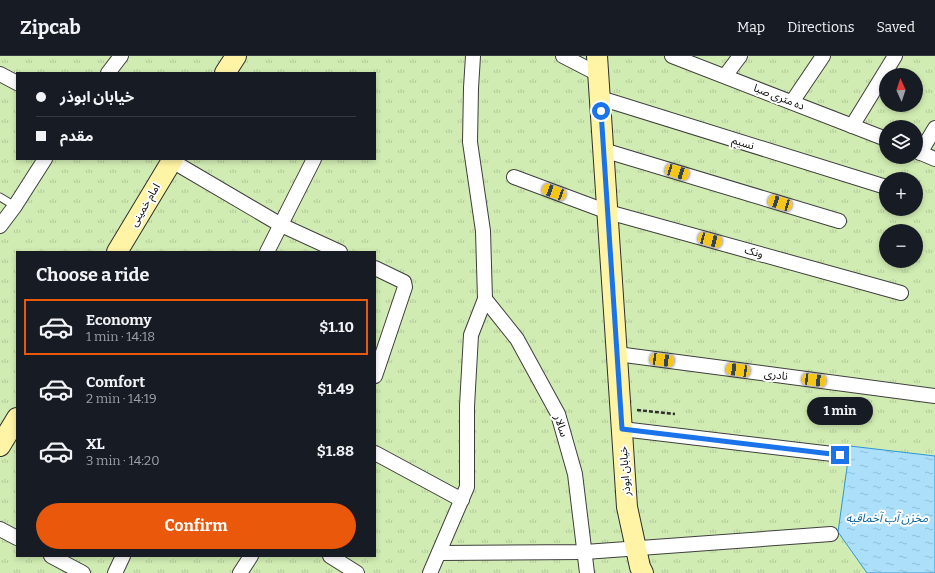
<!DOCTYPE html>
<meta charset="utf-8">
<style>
body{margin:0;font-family:Bitter,"Noto Sans Arabic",serif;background:#242831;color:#f1f3f6;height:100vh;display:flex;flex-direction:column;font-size:15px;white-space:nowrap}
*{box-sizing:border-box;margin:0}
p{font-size:13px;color:#9ea1a6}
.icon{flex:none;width:22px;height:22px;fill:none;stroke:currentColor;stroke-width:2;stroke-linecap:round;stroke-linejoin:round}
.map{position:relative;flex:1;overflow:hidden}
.sheet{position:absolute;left:16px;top:195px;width:360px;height:306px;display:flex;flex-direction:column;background:#171b24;border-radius:0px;box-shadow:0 2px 6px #0003}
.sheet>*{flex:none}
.hud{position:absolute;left:16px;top:16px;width:360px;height:88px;border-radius:0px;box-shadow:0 2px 6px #0003;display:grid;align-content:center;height:88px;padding:0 20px;background:#171b24}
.needle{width:26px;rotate:357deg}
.controls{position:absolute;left:879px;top:12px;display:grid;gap:8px}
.controls a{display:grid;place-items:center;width:44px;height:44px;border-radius:50%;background:#171b24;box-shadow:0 2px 6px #0003;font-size:20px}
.end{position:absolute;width:18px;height:18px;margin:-9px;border:5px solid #1a73e8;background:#fff;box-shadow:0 0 0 2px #fff}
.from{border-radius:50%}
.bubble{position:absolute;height:28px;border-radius:14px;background:#171b24;box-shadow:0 2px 6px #0003;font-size:13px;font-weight:700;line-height:28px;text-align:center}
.car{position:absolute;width:12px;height:24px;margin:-12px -6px;border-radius:5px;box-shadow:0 0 3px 1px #0007;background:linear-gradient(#f5c518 24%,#345 0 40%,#f5c518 0 76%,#345 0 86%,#f5c518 0)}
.hud b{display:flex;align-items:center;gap:14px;height:38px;font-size:15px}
.hud b+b{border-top:1px solid #363941}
.hud i{width:10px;height:10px;background:#f1f3f6}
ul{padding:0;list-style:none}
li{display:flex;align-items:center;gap:12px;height:56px;margin:0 8px 6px;padding:0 12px;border:2px solid transparent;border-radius:0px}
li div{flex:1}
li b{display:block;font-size:15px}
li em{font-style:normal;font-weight:700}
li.active{border-color:#ea580c}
li>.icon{width:36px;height:36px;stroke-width:1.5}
h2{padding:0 20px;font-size:18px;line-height:48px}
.primary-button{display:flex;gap:8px;margin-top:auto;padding:8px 20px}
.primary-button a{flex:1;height:46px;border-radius:24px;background:#ea580c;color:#fff;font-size:16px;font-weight:700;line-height:46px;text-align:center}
header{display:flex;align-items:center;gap:24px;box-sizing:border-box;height:56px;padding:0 20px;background:#171b24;border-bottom:1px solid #363941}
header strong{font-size:19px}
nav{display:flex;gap:22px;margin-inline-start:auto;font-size:14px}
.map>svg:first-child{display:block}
.park{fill:url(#park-tufts);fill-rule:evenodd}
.water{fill:url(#water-ripples);stroke:#2d97d6}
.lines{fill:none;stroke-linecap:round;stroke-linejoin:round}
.service-casing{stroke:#3f3f3f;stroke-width:9}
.minor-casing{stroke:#3f3f3f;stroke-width:16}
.secondary-casing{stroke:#2e2e2e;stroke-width:22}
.path{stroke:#2e2e2e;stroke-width:2.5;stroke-dasharray:4 2;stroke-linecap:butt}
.service{stroke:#fff;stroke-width:7}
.minor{stroke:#fff;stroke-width:14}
.secondary{stroke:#fff3a5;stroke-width:20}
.route{stroke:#1a73e8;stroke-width:5}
.labels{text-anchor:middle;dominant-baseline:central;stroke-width:4;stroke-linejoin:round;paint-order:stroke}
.street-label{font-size:11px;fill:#0c0c0c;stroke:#fff}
.water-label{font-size:12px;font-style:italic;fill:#0e67a4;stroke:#fff}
</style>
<header>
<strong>Zipcab</strong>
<nav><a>Map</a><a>Directions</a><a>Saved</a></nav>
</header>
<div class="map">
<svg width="935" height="517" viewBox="0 0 935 517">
<defs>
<pattern id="park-tufts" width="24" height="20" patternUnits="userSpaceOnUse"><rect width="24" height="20" fill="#d1ecb2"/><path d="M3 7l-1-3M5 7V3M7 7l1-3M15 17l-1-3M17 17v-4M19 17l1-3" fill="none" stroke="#b2c998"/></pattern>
<pattern id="water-ripples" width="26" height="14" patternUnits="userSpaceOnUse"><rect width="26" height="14" fill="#abdffa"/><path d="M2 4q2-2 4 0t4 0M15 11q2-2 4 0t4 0" fill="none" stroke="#92bed5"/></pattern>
</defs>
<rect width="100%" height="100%" fill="#fffaea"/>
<path class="park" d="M0,0H935V517H0ZM17,17H375V103H17ZM886,19H916V49H886ZM886,71H916V101H886ZM886,123H916V153H886ZM886,175H916V205H886ZM17,196H375V500H17Z"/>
<polygon class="water" points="850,390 935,400 935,517 867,517 838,476"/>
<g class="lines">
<g class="service-casing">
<polyline id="service" points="0,141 15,150"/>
</g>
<g class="minor-casing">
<g id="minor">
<polyline points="563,0 598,18"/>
<polyline points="672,0 886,83"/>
<polyline points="108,17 121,0"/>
<polyline points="0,18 17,27"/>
<polyline points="725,20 740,0"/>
<polyline points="600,42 886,131"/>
<polyline points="792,46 823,0"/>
<polyline points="852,70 895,0"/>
<polyline points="603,94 839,165"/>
<polyline points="916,95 935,103"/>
<polyline points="920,97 935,72"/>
<polyline points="172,105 281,169 340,196"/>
<polyline points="514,121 608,156 901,237"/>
<polyline points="0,170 15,150 45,103"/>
<polyline points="267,196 314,103"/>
<polyline points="375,212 404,226 405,231 375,320"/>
<polyline points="485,243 517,283 558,358 575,418 587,517"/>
<polyline points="617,298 935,340"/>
<polyline points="622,373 841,399"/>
<polyline points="375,397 462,444"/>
<polyline points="0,473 17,482"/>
<polyline points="439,497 585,496 831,478"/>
<polyline points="51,500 83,517"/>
<polyline points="330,500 357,517"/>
<polyline points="115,517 123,500"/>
<polyline points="240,517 251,500"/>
<polyline points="430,517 467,431 467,350 471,279 485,243 483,175 470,86 471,32 473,0"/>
</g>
</g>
<g class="secondary-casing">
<g id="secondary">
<polyline points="597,0 627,451 640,511 643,517"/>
<polyline points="225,17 236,0"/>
<polyline points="117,196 173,103"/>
<polyline points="0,390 17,362"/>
</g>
</g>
<polyline class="path" points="637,354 675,358"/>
<use href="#service" class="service"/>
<use href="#minor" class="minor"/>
<use href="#secondary" class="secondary"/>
</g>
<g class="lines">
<polyline class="route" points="601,55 622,373 840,399"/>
</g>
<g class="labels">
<g class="street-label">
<text transform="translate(779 41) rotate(21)">ده متری صبا</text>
<text transform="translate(743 87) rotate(17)">نسیم</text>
<text transform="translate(145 149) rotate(-59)">امام خمینی</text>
<text transform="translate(754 196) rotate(15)">ونک</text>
<text transform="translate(776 319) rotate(7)">نادری</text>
<text transform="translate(561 370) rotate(72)">سالار</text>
<text transform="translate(625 415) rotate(-94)">خیابان ابوذر</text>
</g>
<g class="water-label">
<text x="887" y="462">مخزن آب آخماقیه</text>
</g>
</g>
</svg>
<div class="controls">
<a><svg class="needle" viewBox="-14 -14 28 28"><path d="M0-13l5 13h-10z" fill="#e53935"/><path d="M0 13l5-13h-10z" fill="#9ea1a6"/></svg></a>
<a><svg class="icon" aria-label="layers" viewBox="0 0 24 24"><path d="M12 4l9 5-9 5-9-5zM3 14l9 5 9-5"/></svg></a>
<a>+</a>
<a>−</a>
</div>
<i class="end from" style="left:601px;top:55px"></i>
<i class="end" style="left:840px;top:399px"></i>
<div class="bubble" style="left:807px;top:341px;width:66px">1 min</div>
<i class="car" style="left:677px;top:116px;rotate:107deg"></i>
<i class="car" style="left:554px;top:136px;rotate:290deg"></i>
<i class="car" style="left:780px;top:147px;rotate:287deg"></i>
<i class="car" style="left:710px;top:184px;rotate:105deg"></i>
<i class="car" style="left:662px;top:304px;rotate:98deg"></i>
<i class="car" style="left:738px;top:314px;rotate:278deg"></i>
<i class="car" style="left:814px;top:324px;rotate:97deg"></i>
<div class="hud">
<b><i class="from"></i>خیابان ابوذر</b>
<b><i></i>مقدم</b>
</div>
<section class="sheet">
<h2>Choose a ride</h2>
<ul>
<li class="active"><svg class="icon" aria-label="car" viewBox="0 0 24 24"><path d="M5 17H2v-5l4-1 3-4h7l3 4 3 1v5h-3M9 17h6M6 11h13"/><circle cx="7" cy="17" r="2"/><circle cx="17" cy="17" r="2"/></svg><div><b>Economy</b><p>1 min · 14:18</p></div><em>$1.10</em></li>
<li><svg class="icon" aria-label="car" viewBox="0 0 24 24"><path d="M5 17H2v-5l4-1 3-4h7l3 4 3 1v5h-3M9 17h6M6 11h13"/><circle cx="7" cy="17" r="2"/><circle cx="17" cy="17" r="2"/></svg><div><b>Comfort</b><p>2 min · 14:19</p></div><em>$1.49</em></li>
<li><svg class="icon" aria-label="car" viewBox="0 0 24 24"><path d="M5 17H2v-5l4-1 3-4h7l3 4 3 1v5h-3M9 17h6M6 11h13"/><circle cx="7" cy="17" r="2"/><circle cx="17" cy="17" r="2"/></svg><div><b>XL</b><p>3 min · 14:20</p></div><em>$1.88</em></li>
</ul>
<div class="primary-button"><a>Confirm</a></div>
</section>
</div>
